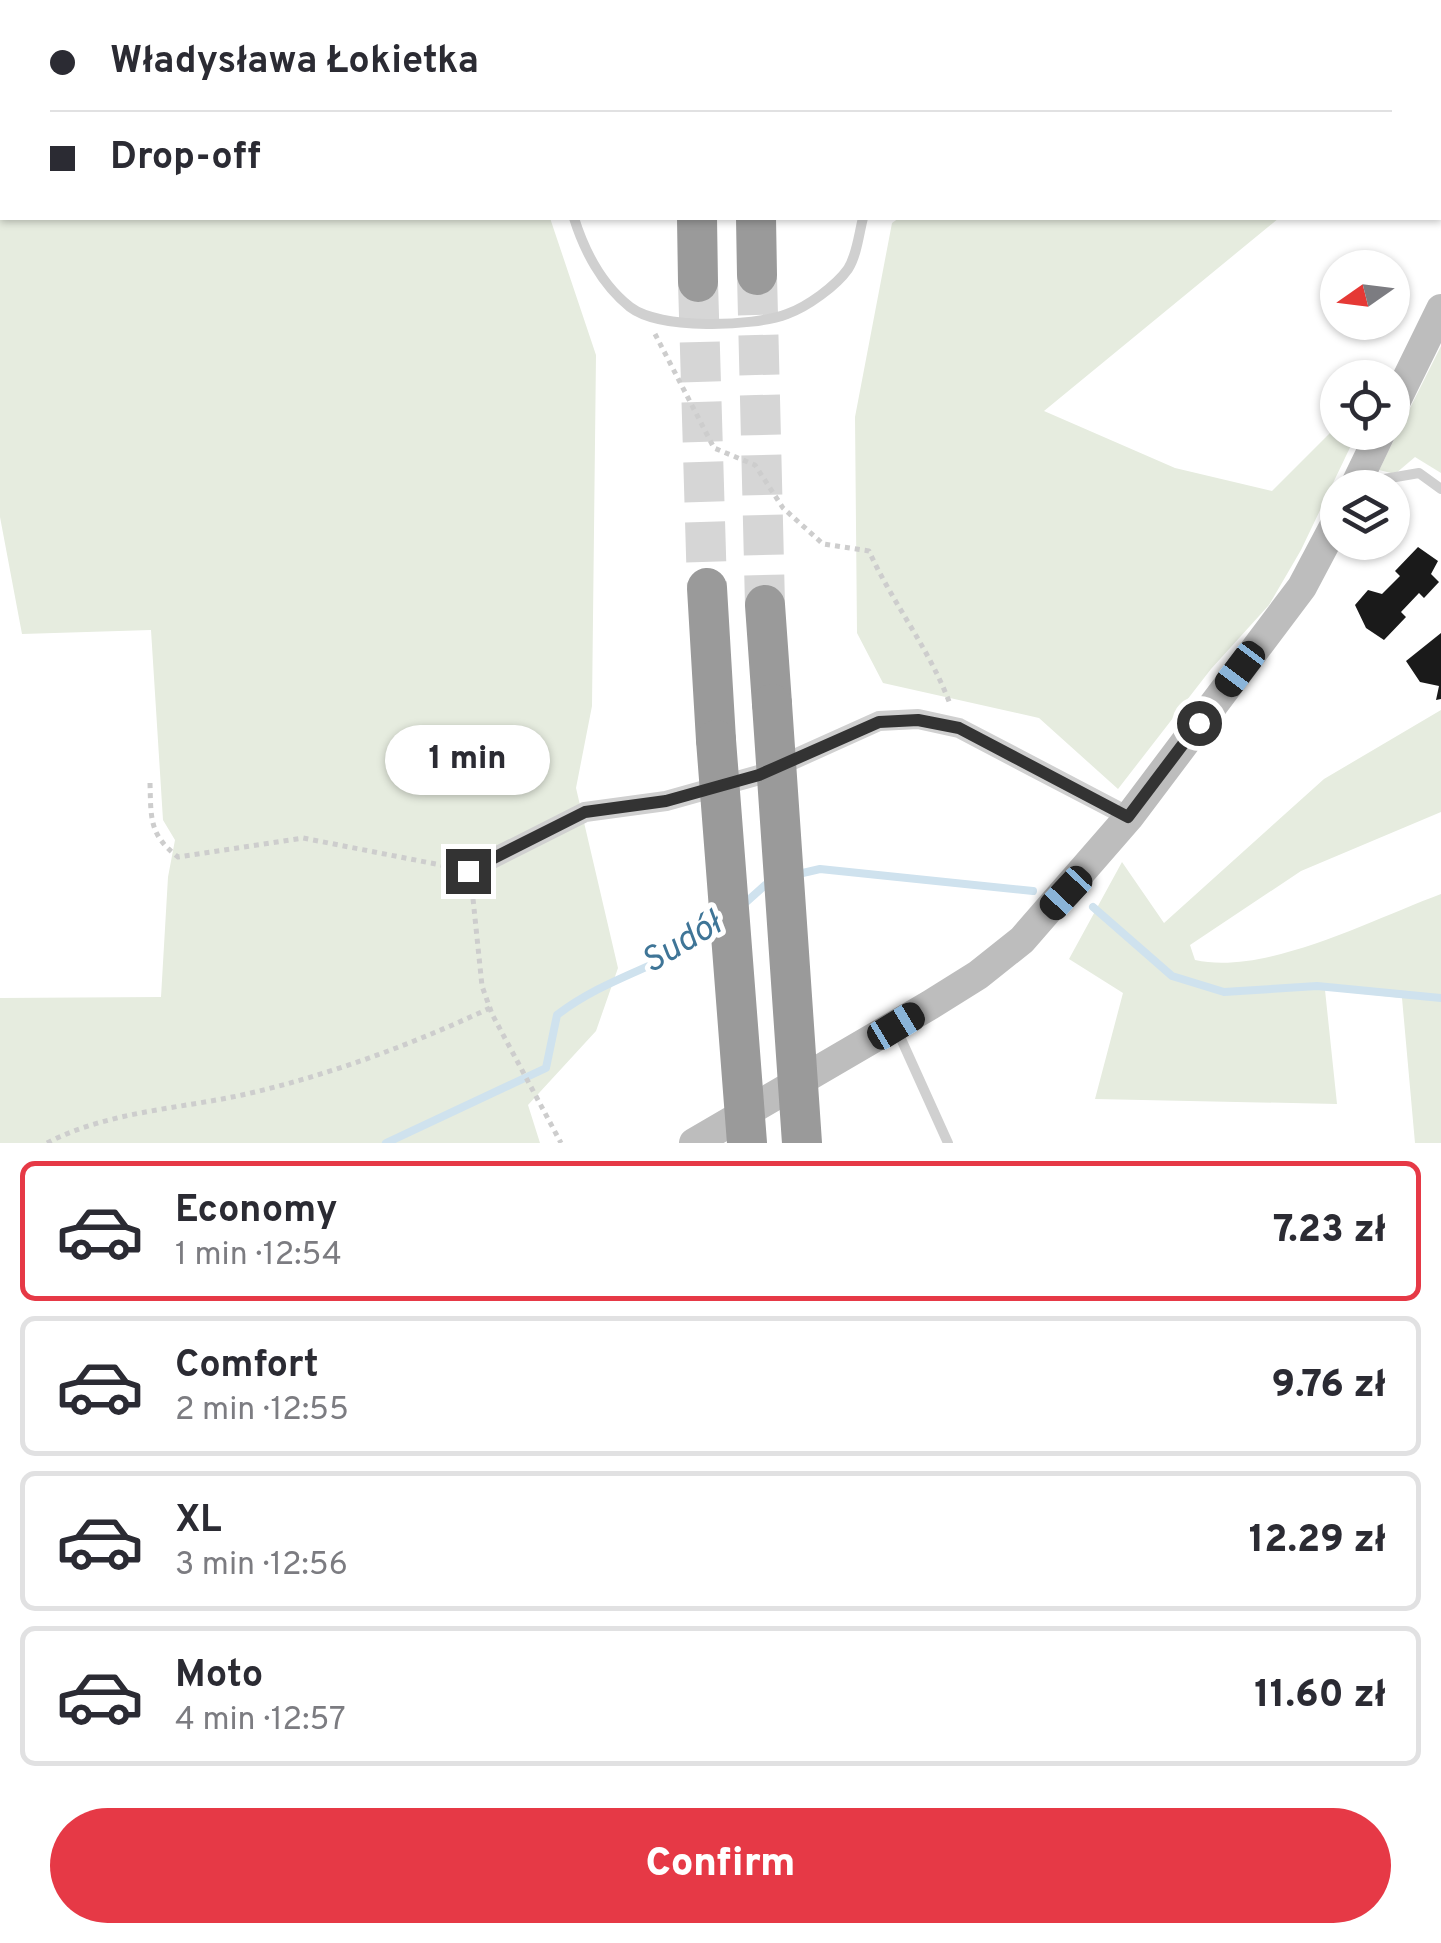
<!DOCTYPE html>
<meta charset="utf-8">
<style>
body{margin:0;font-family:Overpass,sans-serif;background:#f2f2f3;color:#2b2b33;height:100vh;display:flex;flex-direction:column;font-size:38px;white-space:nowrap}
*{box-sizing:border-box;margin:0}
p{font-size:32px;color:#7c7c81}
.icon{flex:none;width:55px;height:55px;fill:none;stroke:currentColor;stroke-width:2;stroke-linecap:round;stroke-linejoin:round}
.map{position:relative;height:1143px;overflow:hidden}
.details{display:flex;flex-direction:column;background:#fff;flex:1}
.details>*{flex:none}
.guide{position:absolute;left:0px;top:0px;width:1442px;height:220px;box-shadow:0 2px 8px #0004;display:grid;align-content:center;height:220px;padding:0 50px;background:#fff}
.needle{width:65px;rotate:256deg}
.buttons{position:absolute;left:1320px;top:250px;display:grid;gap:20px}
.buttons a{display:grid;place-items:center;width:90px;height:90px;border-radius:50%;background:#fff;box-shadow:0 2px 8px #0004;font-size:50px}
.end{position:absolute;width:45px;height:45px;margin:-22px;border:12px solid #333;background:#fff;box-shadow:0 0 0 5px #fff}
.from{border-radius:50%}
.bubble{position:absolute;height:70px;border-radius:35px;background:#fff;box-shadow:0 2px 8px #0004;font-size:32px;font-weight:800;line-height:70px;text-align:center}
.car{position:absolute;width:30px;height:60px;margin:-30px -15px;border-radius:12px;box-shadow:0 0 8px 2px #0007;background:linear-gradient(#222 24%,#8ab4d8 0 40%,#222 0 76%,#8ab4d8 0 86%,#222 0)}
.guide b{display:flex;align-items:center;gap:35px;height:95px;font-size:38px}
.guide b+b{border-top:2px solid #e1e1e2}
.guide i{width:25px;height:25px;background:#2b2b33}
ul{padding:18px 0 0;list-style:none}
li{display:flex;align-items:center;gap:30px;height:140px;margin:0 20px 15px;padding:0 30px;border:5px solid #e1e1e2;border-radius:15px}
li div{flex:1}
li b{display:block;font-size:38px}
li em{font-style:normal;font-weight:800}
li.current{border-color:#e63946}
li>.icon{width:90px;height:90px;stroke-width:1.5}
.button{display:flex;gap:20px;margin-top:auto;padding:20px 50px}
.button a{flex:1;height:115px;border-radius:60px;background:#e63946;color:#fff;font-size:40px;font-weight:800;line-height:115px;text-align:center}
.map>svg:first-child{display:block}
.green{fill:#e6ecdf}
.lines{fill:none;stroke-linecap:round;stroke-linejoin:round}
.stream{stroke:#cfe2ee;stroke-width:8}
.building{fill:#1a1a1a}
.highway-tunnel{stroke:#d6d6d6;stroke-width:40;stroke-dasharray:40 20;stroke-linecap:butt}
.path{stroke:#cdcdcd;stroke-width:5;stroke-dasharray:5 5;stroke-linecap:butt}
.lane{stroke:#d0d0d0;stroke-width:10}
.street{stroke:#d0d0d0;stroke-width:20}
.secondary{stroke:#bdbdbd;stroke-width:30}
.highway{stroke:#9a9a9a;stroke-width:40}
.highway-bridge{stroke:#9a9a9a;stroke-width:40}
.route{stroke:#333;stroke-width:12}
.labels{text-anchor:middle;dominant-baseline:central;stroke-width:10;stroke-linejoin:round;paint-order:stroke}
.water-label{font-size:35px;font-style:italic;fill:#3f7597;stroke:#fff}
</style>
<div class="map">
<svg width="1441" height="1143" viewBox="0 0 1441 1143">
<rect width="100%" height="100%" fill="#fff"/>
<g class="green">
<polygon points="0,0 530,0 2,2 2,218 550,218 596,355 592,706 576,788 618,968 596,1031 528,1105 540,1143 0,1143 0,998 161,997 168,877 175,840 163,820 151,630 22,634 0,517"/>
<polygon points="899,218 1279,218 1044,411 1175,468 1272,491 1337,426 1338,432 1356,435 1301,550 1269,605 1211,669 1118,789 1039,718 883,683 857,633 855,417 892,223"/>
<polygon points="1441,346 1441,473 1415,457 1395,474 1379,470"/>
<path d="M1441,710V812L1301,871L1190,945L1195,960C1265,976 1373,919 1441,894V1143H1415L1402,998L1325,990L1337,1104L1095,1099L1123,993L1069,959L1122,862L1164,923L1324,779Z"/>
</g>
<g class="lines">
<g class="stream">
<polyline points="794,875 820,869 1033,891"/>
<polyline points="744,904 771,880"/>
<polyline points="1093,907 1172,976 1224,992 1317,986 1441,998"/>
<path d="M386,1143L546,1068L557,1015C609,975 667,966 719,927"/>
</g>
</g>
<g class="building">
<polygon points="1418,547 1438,561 1431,574 1439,582 1424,598 1419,593 1401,612 1406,617 1384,640 1366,628 1355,605 1368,590 1382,594 1400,576 1395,571"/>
<polygon points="1441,633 1441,699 1436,700 1439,686 1420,682 1406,661"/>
</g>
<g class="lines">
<g class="highway-tunnel">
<polyline points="757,275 765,605"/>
<polyline points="698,282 707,588"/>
</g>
<g class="path">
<polyline points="974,0 979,2"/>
<polyline points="1440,105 1441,105"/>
<path d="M655,334L714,448L755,465L783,508L823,544L869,551C893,604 929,648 950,704"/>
<path d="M150,783C151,818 149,835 178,857L303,838L446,866"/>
<polyline points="472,889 482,986 492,1014 561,1143"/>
<path d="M47,1143C106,1112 177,1109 242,1095C327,1076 411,1045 490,1008"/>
</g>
<g class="lane">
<polyline points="564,0 564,2"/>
<polyline points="869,2 869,0"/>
<path d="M574,218C584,250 602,285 630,307C660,330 752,327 787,314C807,307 836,286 848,269C857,255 859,233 863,218"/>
<polyline points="1361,483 1419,473 1441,489"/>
<polyline points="897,1030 948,1143"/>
</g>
<polyline class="street" points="468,871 585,812 666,801 759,775 879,721 918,719 959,728 1129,817"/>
<g class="secondary">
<polyline points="1392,409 1441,309"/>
<polyline points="1354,488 1381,432"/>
<polyline points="694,1143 930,1005 978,975 1022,940 1129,817 1302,587 1338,519"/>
</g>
<g class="highway">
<polyline points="695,0 695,2"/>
<polyline points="752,0 753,2"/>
<polyline points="697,218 698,282"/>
<polyline points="756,218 757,275"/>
<polyline points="707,588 716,740"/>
<polyline points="765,605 772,704"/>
</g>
<g class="highway-bridge">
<polyline points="772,704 802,1143"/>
<polyline points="716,740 747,1143"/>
</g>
</g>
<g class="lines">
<polyline class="route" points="468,871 585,812 666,801 759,775 879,722 918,720 959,728 1128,817 1199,723"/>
</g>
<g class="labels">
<g class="water-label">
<text transform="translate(682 944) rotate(-31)">Sudół</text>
</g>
</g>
</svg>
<div class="buttons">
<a><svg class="needle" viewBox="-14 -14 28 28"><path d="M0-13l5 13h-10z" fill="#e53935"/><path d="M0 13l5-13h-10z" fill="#7c7c81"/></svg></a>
<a><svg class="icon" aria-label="locate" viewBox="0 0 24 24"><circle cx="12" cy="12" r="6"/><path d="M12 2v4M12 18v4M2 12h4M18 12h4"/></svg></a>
<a><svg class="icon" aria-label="layers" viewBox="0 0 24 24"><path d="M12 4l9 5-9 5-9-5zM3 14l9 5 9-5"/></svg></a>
</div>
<i class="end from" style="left:1199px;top:723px"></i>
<i class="end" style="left:468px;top:871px"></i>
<div class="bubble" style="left:385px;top:725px;width:165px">1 min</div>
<i class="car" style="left:1240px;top:669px;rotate:217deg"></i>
<i class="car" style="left:1066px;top:893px;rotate:223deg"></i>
<i class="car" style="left:896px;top:1026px;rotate:59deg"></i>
<div class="guide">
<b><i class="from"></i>Władysława Łokietka</b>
<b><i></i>Drop-off</b>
</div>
</div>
<section class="details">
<ul>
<li class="current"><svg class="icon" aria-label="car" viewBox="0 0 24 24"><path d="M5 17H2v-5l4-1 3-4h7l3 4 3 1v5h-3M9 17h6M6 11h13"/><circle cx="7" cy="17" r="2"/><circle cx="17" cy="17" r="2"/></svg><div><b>Economy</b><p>1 min · 12:54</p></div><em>7.23 zł</em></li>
<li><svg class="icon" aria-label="car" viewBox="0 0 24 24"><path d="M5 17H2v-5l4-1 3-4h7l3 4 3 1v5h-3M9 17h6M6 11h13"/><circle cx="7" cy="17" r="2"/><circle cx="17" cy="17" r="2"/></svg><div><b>Comfort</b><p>2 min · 12:55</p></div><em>9.76 zł</em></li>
<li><svg class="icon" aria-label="car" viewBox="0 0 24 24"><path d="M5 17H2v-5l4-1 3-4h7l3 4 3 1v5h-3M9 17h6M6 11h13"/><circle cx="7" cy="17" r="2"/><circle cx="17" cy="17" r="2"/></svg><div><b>XL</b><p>3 min · 12:56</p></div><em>12.29 zł</em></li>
<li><svg class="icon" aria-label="car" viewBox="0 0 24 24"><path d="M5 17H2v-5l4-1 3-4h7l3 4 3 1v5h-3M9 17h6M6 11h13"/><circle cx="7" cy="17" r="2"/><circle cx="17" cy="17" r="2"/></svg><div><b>Moto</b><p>4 min · 12:57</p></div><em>11.60 zł</em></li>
</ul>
<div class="button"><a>Confirm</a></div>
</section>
